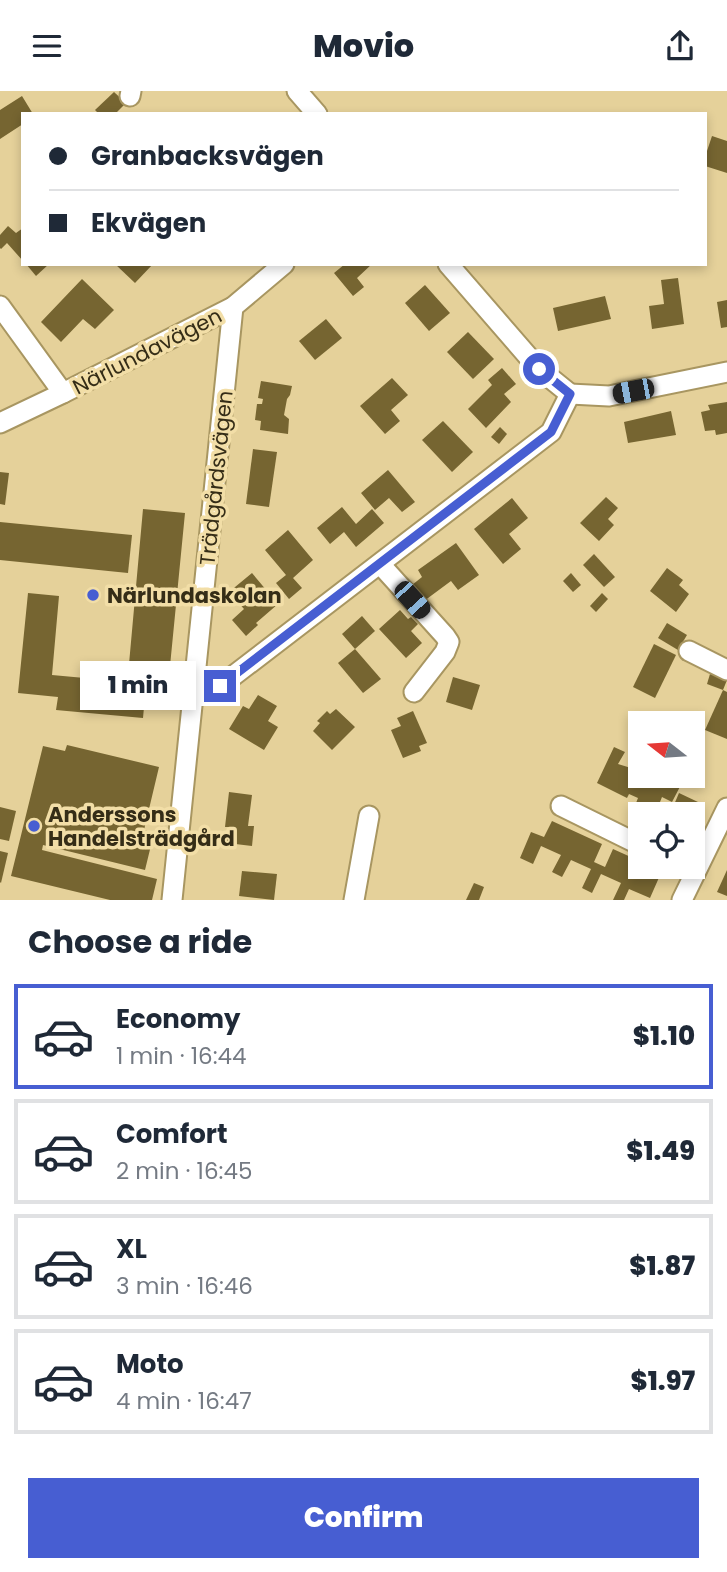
<!DOCTYPE html>
<meta charset="utf-8">
<style>
body{margin:0;font-family:Poppins,sans-serif;background:#f6f6f7;color:#1f2937;height:100vh;display:flex;flex-direction:column;font-size:26px;white-space:nowrap}
*{box-sizing:border-box;margin:0}
p{font-size:23px;color:#747a83}
.icon{flex:none;width:38px;height:38px;fill:none;stroke:currentColor;stroke-width:2;stroke-linecap:round;stroke-linejoin:round}
.map{position:relative;height:809px;overflow:hidden}
.drawer{display:flex;flex-direction:column;background:#fff;flex:1}
.drawer>*{flex:none}
.top-card{position:absolute;left:21px;top:21px;width:686px;height:154px;border-radius:0px;box-shadow:0 4px 10px #0003;display:grid;align-content:center;height:154px;padding:0 28px;background:#fff}
.needle{width:46px;rotate:287deg}
.buttons{position:absolute;left:628px;top:620px;display:grid;gap:14px}
.buttons a{display:grid;place-items:center;width:77px;height:77px;border-radius:0px;background:#fff;box-shadow:0 4px 10px #0003;font-size:35px}
.end{position:absolute;width:32px;height:32px;margin:-16px;border:9px solid #475ed2;background:#fff;box-shadow:0 0 0 4px #fff}
.from{border-radius:50%}
.bubble{position:absolute;height:49px;border-radius:0px;background:#fff;box-shadow:0 4px 10px #0003;font-size:23px;font-weight:800;line-height:49px;text-align:center}
.car{position:absolute;width:21px;height:42px;margin:-21px -10px;border-radius:9px;box-shadow:0 0 5px 2px #0007;background:linear-gradient(#222 24%,#8ab4d8 0 40%,#222 0 76%,#8ab4d8 0 86%,#222 0)}
.top-card b{display:flex;align-items:center;gap:24px;height:66px;font-size:26px}
.top-card b+b{border-top:2px solid #e0e1e3}
.top-card i{width:18px;height:18px;background:#1f2937}
ul{padding:0;list-style:none}
li{display:flex;align-items:center;gap:21px;height:105px;margin:0 14px 10px;padding:0 14px;border:4px solid #e0e1e3;border-radius:0px}
li div{flex:1}
li b{display:block;font-size:26px}
li em{font-style:normal;font-weight:800}
li.current{border-color:#475ed2}
li>.icon{width:63px;height:63px;stroke-width:1.5}
h2{padding:0 28px;font-size:32px;line-height:84px}
.button{display:flex;gap:14px;margin-top:auto;padding:14px 28px}
.button a{flex:1;height:80px;border-radius:0px;background:#475ed2;color:#fff;font-size:28px;font-weight:800;line-height:80px;text-align:center}
header{display:flex;justify-content:space-between;align-items:center;height:91px;padding:0 28px;background:#fff;font-size:32px;font-weight:800}
.map>svg:first-child{display:block}
.building{fill:#766531}
.lines{fill:none;stroke-linecap:round;stroke-linejoin:round}
.street-casing{stroke:#a89661;stroke-width:23}
.street{stroke:#fff;stroke-width:19}
.route{stroke:#475ed2;stroke-width:9}
.poi-dot{fill:#475ed2;stroke:#f2dea7;stroke-width:2.5}
.labels{text-anchor:middle;dominant-baseline:central;stroke-width:7;stroke-linejoin:round;paint-order:stroke}
.street-label{font-size:21px;fill:#352d17;stroke:#f2dea7}
.poi-label{font-size:21px;font-weight:bold;fill:#352d17;stroke:#f2dea7;text-anchor:start}
</style>
<header><svg class="icon" aria-label="menu" viewBox="0 0 24 24"><path d="M4 6h16M4 12h16M4 18h16"/></svg>Movio<svg class="icon" aria-label="share" viewBox="0 0 24 24"><path d="M12 15V3M7 8l5-5 5 5M5 13v7h14v-7"/></svg></header>
<div class="map">
<svg width="727" height="809" viewBox="0 0 727 809">
<rect width="100%" height="100%" fill="#e5d19a"/>
<g class="building">
<polygon points="114,1 126,12 115,23 99,23 95,19"/>
<polygon points="22,5 33,23 23,23 23,33 0,48 0,19"/>
<polygon points="712,45 727,50 727,82 705,75 705,66"/>
<polygon points="8,135 16,142 23,137 23,170 7,152 1,158 0,157 0,144"/>
<polygon points="26,173 49,173 36,185"/>
<polygon points="115,173 153,173 135,192"/>
<polygon points="345,173 372,173 357,187 364,196 353,205 334,182"/>
<polygon points="678,187 684,233 652,238 649,215 664,213 661,189"/>
<polygon points="82,188 114,219 95,238 83,228 61,251 41,231"/>
<polygon points="425,194 450,222 429,240 405,212"/>
<polygon points="605,205 611,228 558,240 553,217"/>
<polygon points="727,209 727,236 721,237 717,211"/>
<polygon points="326,228 342,247 315,269 299,250"/>
<polygon points="468,241 494,268 473,288 447,261"/>
<polygon points="502,277 516,293 504,303 511,311 486,337 468,318 492,294 488,289"/>
<polygon points="392,287 408,304 391,319 400,330 385,343 360,315"/>
<polygon points="261,290 292,295 290,304 287,308 284,324 289,328 288,343 260,339 261,330 255,329 257,313 262,313 263,308 258,307"/>
<polygon points="727,311 727,342 716,344 715,339 705,340 701,321 710,319 708,314"/>
<polygon points="671,320 676,344 628,352 624,331"/>
<polygon points="443,330 473,361 452,381 422,349"/>
<polygon points="500,336 507,343 499,353 491,346"/>
<polygon points="253,358 277,361 269,416 246,413"/>
<polygon points="388,379 415,411 402,421 389,407 375,419 361,402"/>
<polygon points="0,381 9,382 5,414 0,413"/>
<polygon points="606,406 618,417 608,428 614,434 599,450 580,432"/>
<polygon points="512,407 528,427 509,443 521,458 503,473 474,438"/>
<polygon points="342,416 356,433 372,418 384,432 356,456 344,441 330,453 317,437"/>
<polygon points="143,418 185,422 170,575 148,573 143,627 56,619 58,606 18,602 28,502 59,505 52,584 139,592 141,574 129,573"/>
<polygon points="0,431 132,444 128,482 0,469"/>
<polygon points="288,439 313,469 293,487 302,497 289,508 276,492 286,484 265,459"/>
<polygon points="456,452 479,484 458,499 451,490 424,510 412,494 422,486 418,479"/>
<polygon points="594,463 615,486 604,496 583,474"/>
<polygon points="667,477 683,489 679,494 689,503 676,521 650,500"/>
<polygon points="252,482 278,513 256,532 258,534 246,545 232,529 244,518 229,501"/>
<polygon points="571,482 581,494 573,501 563,490"/>
<polygon points="602,502 608,508 596,521 590,515"/>
<polygon points="400,519 408,528 411,526 418,533 411,540 422,552 406,567 379,538"/>
<polygon points="362,525 375,540 355,558 342,543"/>
<polygon points="667,532 687,544 678,559 658,547"/>
<polygon points="654,553 676,564 655,607 633,596"/>
<polygon points="355,558 381,588 363,602 338,572"/>
<polygon points="710,583 727,589 723,599 707,593"/>
<polygon points="453,586 480,594 472,619 446,611"/>
<polygon points="723,599 727,601 727,648 705,639"/>
<polygon points="258,604 277,615 268,630 278,636 264,659 229,638 243,615 249,618"/>
<polygon points="336,618 355,636 332,659 313,640 320,632 317,630 327,620 330,623"/>
<polygon points="413,620 427,652 419,655 421,660 403,667 391,639 401,635 397,627"/>
<polygon points="67,654 159,676 144,739 154,742 145,779 43,754 42,759 157,788 152,809 110,809 11,785 43,655 65,660"/>
<polygon points="614,656 625,661 618,673 631,677 637,665 640,667 640,684 646,684 667,696 673,684 684,688 672,711 662,706 656,721 636,712 638,707 629,703 627,707 597,692"/>
<polygon points="229,701 252,704 248,735 254,735 252,755 227,752 228,736 225,736"/>
<polygon points="679,702 698,711 693,723 670,723"/>
<polygon points="0,716 16,720 9,750 0,748"/>
<polygon points="552,730 602,753 594,771 605,776 613,758 633,767 629,776 638,780 640,775 646,775 661,782 650,807 629,798 624,809 613,809 621,792 601,783 592,802 582,797 591,778 571,769 562,786 552,781 561,764 541,755 533,773 520,767 531,741 544,746"/>
<polygon points="0,760 8,762 1,792 0,791"/>
<polygon points="727,779 727,805 717,801"/>
<polygon points="242,780 277,783 274,809 239,805"/>
<polygon points="474,792 484,796 479,809 466,809"/>
</g>
<g class="lines">
<g class="street-casing">
<g id="street">
<polyline points="297,0 317,23"/>
<polyline points="130,5 131,0"/>
<polyline points="448,173 539,278 570,303"/>
<polyline points="0,215 63,302"/>
<polyline points="570,303 609,305 727,281"/>
<polyline points="0,332 63,302 233,216 284,173"/>
<polyline points="380,473 445,545 449,551 445,561 414,601"/>
<polyline points="689,560 727,579"/>
<polyline points="220,595 551,341 570,303"/>
<polyline points="561,715 640,754"/>
<polyline points="172,809 233,216"/>
<polyline points="354,809 369,725"/>
<polyline points="682,809 727,717"/>
</g>
</g>
<use href="#street" class="street"/>
</g>
<g class="lines">
<polyline class="route" points="220,595 551,341 570,303 539,278"/>
</g>
<g class="poi-dot">
<circle cx="93" cy="504" r="7"/>
<circle cx="34" cy="735" r="7"/>
</g>
<g class="labels">
<g class="street-label">
<text transform="translate(147 260) rotate(-27)">Närlundavägen</text>
<text transform="translate(216 387) rotate(-84)">Trädgårdsvägen</text>
</g>
<g class="poi-label">
<text x="107" y="504">Närlundaskolan</text>
<text x="48" y="723">Anderssons<tspan x="48" dy="24">Handelsträdgård</tspan></text>
</g>
</g>
</svg>
<div class="buttons">
<a><svg class="needle" viewBox="-14 -14 28 28"><path d="M0-13l5 13h-10z" fill="#e53935"/><path d="M0 13l5-13h-10z" fill="#747a83"/></svg></a>
<a><svg class="icon" aria-label="locate" viewBox="0 0 24 24"><circle cx="12" cy="12" r="6"/><path d="M12 2v4M12 18v4M2 12h4M18 12h4"/></svg></a>
</div>
<i class="end from" style="left:539px;top:278px"></i>
<i class="end" style="left:220px;top:595px"></i>
<div class="bubble" style="left:80px;top:570px;width:116px">1 min</div>
<i class="car" style="left:633px;top:300px;rotate:259deg"></i>
<i class="car" style="left:412px;top:509px;rotate:138deg"></i>
<div class="top-card">
<b><i class="from"></i>Granbacksvägen</b>
<b><i></i>Ekvägen</b>
</div>
</div>
<section class="drawer">
<h2>Choose a ride</h2>
<ul>
<li class="current"><svg class="icon" aria-label="car" viewBox="0 0 24 24"><path d="M5 17H2v-5l4-1 3-4h7l3 4 3 1v5h-3M9 17h6M6 11h13"/><circle cx="7" cy="17" r="2"/><circle cx="17" cy="17" r="2"/></svg><div><b>Economy</b><p>1 min · 16:44</p></div><em>$1.10</em></li>
<li><svg class="icon" aria-label="car" viewBox="0 0 24 24"><path d="M5 17H2v-5l4-1 3-4h7l3 4 3 1v5h-3M9 17h6M6 11h13"/><circle cx="7" cy="17" r="2"/><circle cx="17" cy="17" r="2"/></svg><div><b>Comfort</b><p>2 min · 16:45</p></div><em>$1.49</em></li>
<li><svg class="icon" aria-label="car" viewBox="0 0 24 24"><path d="M5 17H2v-5l4-1 3-4h7l3 4 3 1v5h-3M9 17h6M6 11h13"/><circle cx="7" cy="17" r="2"/><circle cx="17" cy="17" r="2"/></svg><div><b>XL</b><p>3 min · 16:46</p></div><em>$1.87</em></li>
<li><svg class="icon" aria-label="car" viewBox="0 0 24 24"><path d="M5 17H2v-5l4-1 3-4h7l3 4 3 1v5h-3M9 17h6M6 11h13"/><circle cx="7" cy="17" r="2"/><circle cx="17" cy="17" r="2"/></svg><div><b>Moto</b><p>4 min · 16:47</p></div><em>$1.97</em></li>
</ul>
<div class="button"><a>Confirm</a></div>
</section>
